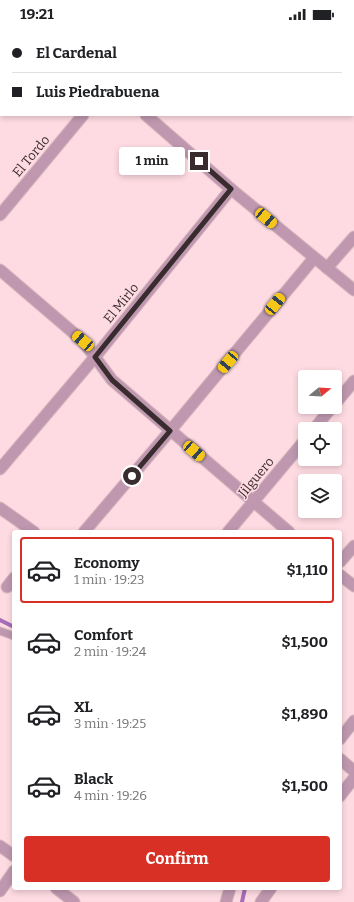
<!DOCTYPE html>
<meta charset="utf-8">
<style>
body{margin:0;font-family:Bitter,serif;background:#f2f2f2;color:#202124;height:100vh;display:flex;flex-direction:column;font-size:15px;white-space:nowrap}
*{box-sizing:border-box;margin:0}
p{font-size:13px;color:#757577}
.icon{flex:none;width:22px;height:22px;fill:none;stroke:currentColor;stroke-width:2;stroke-linecap:round;stroke-linejoin:round}
.map{position:relative;flex:1;overflow:hidden}
.panel{position:absolute;left:12px;top:502px;width:330px;height:360px;display:flex;flex-direction:column;background:#fff;border-radius:4px;box-shadow:0 2px 6px #0003}
.panel>*{flex:none}
.hud{position:absolute;left:0px;top:0px;width:354px;height:88px;box-shadow:0 2px 6px #0003;display:grid;align-content:center;height:88px;padding:0 12px;background:#fff}
.needle{width:26px;rotate:72deg}
.fabs{position:absolute;left:298px;top:342px;display:grid;gap:8px}
.fabs a{display:grid;place-items:center;width:44px;height:44px;border-radius:4px;background:#fff;box-shadow:0 2px 6px #0003;font-size:20px}
.end{position:absolute;width:18px;height:18px;margin:-9px;border:5px solid #392c2f;background:#fff;box-shadow:0 0 0 2px #fff}
.from{border-radius:50%}
.bubble{position:absolute;height:28px;border-radius:4px;background:#fff;box-shadow:0 2px 6px #0003;font-size:13px;font-weight:700;line-height:28px;text-align:center}
.car{position:absolute;width:12px;height:24px;margin:-12px -6px;border-radius:5px;box-shadow:0 0 3px 1px #0007;background:linear-gradient(#f5c518 24%,#345 0 40%,#f5c518 0 76%,#345 0 86%,#f5c518 0)}
.hud b{display:flex;align-items:center;gap:14px;height:38px;font-size:15px}
.hud b+b{border-top:1px solid #e0e0e0}
.hud i{width:10px;height:10px;background:#202124}
ul{padding:7px 0 0;list-style:none}
li{display:flex;align-items:center;gap:12px;height:66px;margin:0 8px 6px;padding:0 4px;border:2px solid transparent;border-radius:4px}
li div{flex:1}
li b{display:block;font-size:15px}
li em{font-style:normal;font-weight:700}
li.current{border-color:#d93025}
li>.icon{width:36px;height:36px;stroke-width:1.5}
.button{display:flex;gap:8px;margin-top:auto;padding:8px 12px}
.button a{flex:1;height:46px;border-radius:4px;background:#d93025;color:#fff;font-size:16px;font-weight:700;line-height:46px;text-align:center}
.status{display:flex;justify-content:space-between;align-items:center;height:28px;padding:0 20px;background:#fff;direction:ltr}
.status svg{height:11px;fill:currentColor}
.map>svg:first-child{display:block}
.lines{fill:none;stroke-linecap:round;stroke-linejoin:round}
.stream{stroke:#a76db8;stroke-width:4}
.service-casing{stroke:#d7b8be;stroke-width:9}
.minor-casing{stroke:#d7b8be;stroke-width:13}
.service{stroke:#bf98b0;stroke-width:7}
.minor{stroke:#bf98b0;stroke-width:11}
.route{stroke:#392c2f;stroke-width:5}
.labels{text-anchor:middle;dominant-baseline:central;stroke-width:3;stroke-linejoin:round;paint-order:stroke}
.street-label{font-size:13px;fill:#392c2f;stroke:#fedbe2}
</style>
<div class="status"><b>19:21</b><svg viewBox="0 0 49 12"><path d="M0 12V9h3v3zM5 12V6h3v6zM10 12V3h3v9zM15 12V0h3v12zM26 1h20v11H26zM47 4h2v5h-2z"/></svg></div>
<div class="map">
<svg width="354" height="874" viewBox="0 0 354 874">
<rect width="100%" height="100%" fill="#fedbe2"/>
<g class="lines">
<g class="stream">
<polyline points="0,592 14,599"/>
<polyline points="242,874 245,860"/>
</g>
<g class="service-casing">
<polyline id="service" points="0,603 14,608"/>
</g>
<g class="minor-casing">
<g id="minor">
<polyline points="44,0 45,1"/>
<polyline points="155,1 155,0"/>
<polyline points="146,87 231,161 354,262"/>
<polyline points="0,187 83,87"/>
<polyline points="327,240 354,209"/>
<polyline points="0,242 83,313 112,352 289,504"/>
<polyline points="335,376 354,353"/>
<polyline points="314,401 332,379"/>
<polyline points="0,441 95,329 231,161"/>
<polyline points="0,480 34,504"/>
<polyline points="84,504 170,403 314,230"/>
<polyline points="228,504 305,412"/>
<polyline points="340,534 354,518"/>
<polyline points="340,547 354,558"/>
<polyline points="7,559 14,550"/>
<polyline points="340,711 354,693"/>
<polyline points="340,731 354,743"/>
<polyline points="340,768 354,750"/>
<polyline points="0,818 14,828"/>
<polyline points="56,860 74,874"/>
<polyline points="0,863 14,843"/>
<polyline points="226,874 230,860"/>
<polyline points="261,874 271,860"/>
</g>
</g>
<use href="#service" class="service"/>
<use href="#minor" class="minor"/>
</g>
<g class="lines">
<polyline class="route" points="132,448 170,403 112,352 95,329 231,161 199,133"/>
</g>
<g class="labels">
<g class="street-label">
<text transform="translate(31 128) rotate(-50)">El Tordo</text>
<text transform="translate(121 275) rotate(-51)">El Mirlo</text>
<text transform="translate(256 449) rotate(-50)">Jilguero</text>
</g>
</g>
</svg>
<div class="fabs">
<a><svg class="needle" viewBox="-14 -14 28 28"><path d="M0-13l5 13h-10z" fill="#e53935"/><path d="M0 13l5-13h-10z" fill="#757577"/></svg></a>
<a><svg class="icon" aria-label="locate" viewBox="0 0 24 24"><circle cx="12" cy="12" r="6"/><path d="M12 2v4M12 18v4M2 12h4M18 12h4"/></svg></a>
<a><svg class="icon" aria-label="layers" viewBox="0 0 24 24"><path d="M12 4l9 5-9 5-9-5zM3 14l9 5 9-5"/></svg></a>
</div>
<i class="end from" style="left:132px;top:448px"></i>
<i class="end" style="left:199px;top:133px"></i>
<div class="bubble" style="left:119px;top:119px;width:66px">1 min</div>
<i class="car" style="left:266px;top:190px;rotate:130deg"></i>
<i class="car" style="left:275px;top:276px;rotate:39deg"></i>
<i class="car" style="left:83px;top:313px;rotate:310deg"></i>
<i class="car" style="left:228px;top:334px;rotate:220deg"></i>
<i class="car" style="left:194px;top:423px;rotate:131deg"></i>
<div class="hud">
<b><i class="from"></i>El Cardenal</b>
<b><i></i>Luis Piedrabuena</b>
</div>
<section class="panel">
<ul>
<li class="current"><svg class="icon" aria-label="car" viewBox="0 0 24 24"><path d="M5 17H2v-5l4-1 3-4h7l3 4 3 1v5h-3M9 17h6M6 11h13"/><circle cx="7" cy="17" r="2"/><circle cx="17" cy="17" r="2"/></svg><div><b>Economy</b><p>1 min · 19:23</p></div><em>$1,110</em></li>
<li><svg class="icon" aria-label="car" viewBox="0 0 24 24"><path d="M5 17H2v-5l4-1 3-4h7l3 4 3 1v5h-3M9 17h6M6 11h13"/><circle cx="7" cy="17" r="2"/><circle cx="17" cy="17" r="2"/></svg><div><b>Comfort</b><p>2 min · 19:24</p></div><em>$1,500</em></li>
<li><svg class="icon" aria-label="car" viewBox="0 0 24 24"><path d="M5 17H2v-5l4-1 3-4h7l3 4 3 1v5h-3M9 17h6M6 11h13"/><circle cx="7" cy="17" r="2"/><circle cx="17" cy="17" r="2"/></svg><div><b>XL</b><p>3 min · 19:25</p></div><em>$1,890</em></li>
<li><svg class="icon" aria-label="car" viewBox="0 0 24 24"><path d="M5 17H2v-5l4-1 3-4h7l3 4 3 1v5h-3M9 17h6M6 11h13"/><circle cx="7" cy="17" r="2"/><circle cx="17" cy="17" r="2"/></svg><div><b>Black</b><p>4 min · 19:26</p></div><em>$1,500</em></li>
</ul>
<div class="button"><a>Confirm</a></div>
</section>
</div>
